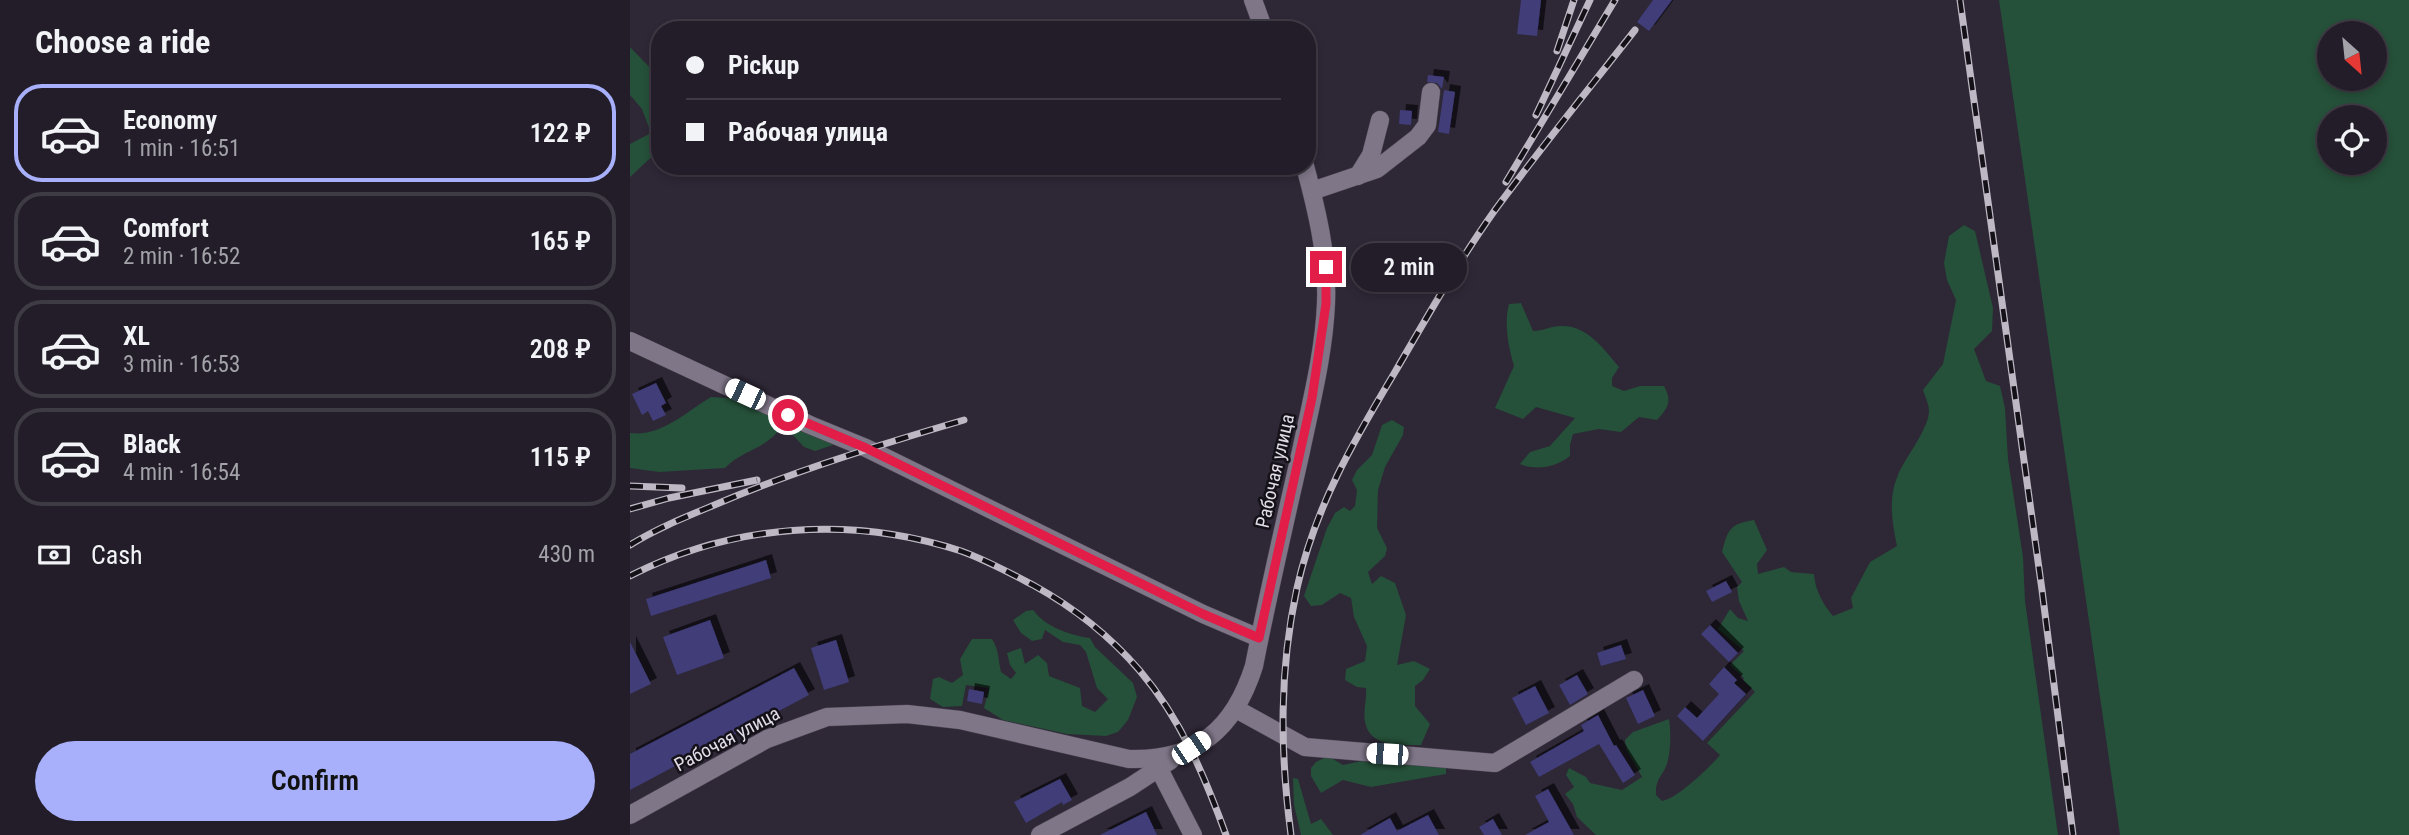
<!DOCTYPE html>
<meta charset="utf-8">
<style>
body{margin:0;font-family:"Roboto Condensed",sans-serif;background:#2a2630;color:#f1f3f6;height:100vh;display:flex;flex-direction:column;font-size:26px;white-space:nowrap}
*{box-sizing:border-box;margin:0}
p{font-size:23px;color:#a2a2a8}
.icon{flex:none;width:38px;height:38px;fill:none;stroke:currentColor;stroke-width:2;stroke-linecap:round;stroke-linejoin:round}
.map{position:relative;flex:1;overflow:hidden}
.sheet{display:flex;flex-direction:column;background:#221d28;width:630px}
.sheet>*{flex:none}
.top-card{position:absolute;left:21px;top:21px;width:665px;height:154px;border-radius:28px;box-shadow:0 4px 10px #0003,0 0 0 2px #3f3b45;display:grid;align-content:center;height:154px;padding:0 35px;background:#221d28}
.needle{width:46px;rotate:153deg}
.tools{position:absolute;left:1687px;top:21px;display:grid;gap:14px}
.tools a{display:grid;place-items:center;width:70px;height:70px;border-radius:50%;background:#221d28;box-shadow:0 4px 10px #0003,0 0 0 2px #3f3b45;font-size:35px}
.end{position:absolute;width:32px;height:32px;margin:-16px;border:9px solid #e11d48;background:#fff;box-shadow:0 0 0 4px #fff}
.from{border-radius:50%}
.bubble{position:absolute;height:49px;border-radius:24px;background:#221d28;box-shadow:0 4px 10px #0003,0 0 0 2px #3f3b45;font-size:23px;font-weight:600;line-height:49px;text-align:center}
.car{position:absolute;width:21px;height:42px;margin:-21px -10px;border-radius:9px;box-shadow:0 0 5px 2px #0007;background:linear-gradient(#fff 24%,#345 0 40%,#fff 0 76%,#345 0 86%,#fff 0)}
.top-card b{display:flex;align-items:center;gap:24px;height:66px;font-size:26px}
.top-card b+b{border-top:2px solid #3f3b45}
.top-card i{width:18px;height:18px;background:#f1f3f6}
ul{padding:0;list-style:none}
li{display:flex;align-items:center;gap:21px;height:98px;margin:0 14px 10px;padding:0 21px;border:4px solid #3f3b45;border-radius:28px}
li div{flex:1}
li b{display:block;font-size:26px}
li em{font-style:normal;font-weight:600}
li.current{border-color:#a8b0fc}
li>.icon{width:63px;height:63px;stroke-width:1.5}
h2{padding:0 35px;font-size:32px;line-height:84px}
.pay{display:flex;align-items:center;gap:18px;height:77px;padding:0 35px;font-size:26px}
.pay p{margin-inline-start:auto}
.primary-button{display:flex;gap:14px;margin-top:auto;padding:14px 35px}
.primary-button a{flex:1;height:80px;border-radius:42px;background:#a8b0fc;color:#111;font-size:28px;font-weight:600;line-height:80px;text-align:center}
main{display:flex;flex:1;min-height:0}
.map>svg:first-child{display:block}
.green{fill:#255039;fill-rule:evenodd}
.building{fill:#3f3c78;filter:url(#shadow)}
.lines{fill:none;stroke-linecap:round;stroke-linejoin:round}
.minor-casing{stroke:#4c4552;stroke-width:19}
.minor{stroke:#7f7688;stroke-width:18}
.rail-casing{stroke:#bdb8c3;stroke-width:7}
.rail{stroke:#151118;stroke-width:4.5;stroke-dasharray:13;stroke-linecap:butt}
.route{stroke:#e11d48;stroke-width:9}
.labels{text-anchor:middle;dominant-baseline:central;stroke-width:5;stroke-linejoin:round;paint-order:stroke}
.street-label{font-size:19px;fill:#e2dde7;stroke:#151118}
</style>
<main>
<section class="sheet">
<h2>Choose a ride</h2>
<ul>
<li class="current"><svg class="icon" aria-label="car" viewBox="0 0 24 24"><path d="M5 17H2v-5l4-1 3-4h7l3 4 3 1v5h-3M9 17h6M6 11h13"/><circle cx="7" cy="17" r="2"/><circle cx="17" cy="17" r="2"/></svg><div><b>Economy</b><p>1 min · 16:51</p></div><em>122 ₽</em></li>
<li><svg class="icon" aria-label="car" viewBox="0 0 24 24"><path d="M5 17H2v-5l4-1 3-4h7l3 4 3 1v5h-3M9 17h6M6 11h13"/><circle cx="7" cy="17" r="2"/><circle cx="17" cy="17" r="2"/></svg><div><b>Comfort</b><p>2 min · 16:52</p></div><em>165 ₽</em></li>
<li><svg class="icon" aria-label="car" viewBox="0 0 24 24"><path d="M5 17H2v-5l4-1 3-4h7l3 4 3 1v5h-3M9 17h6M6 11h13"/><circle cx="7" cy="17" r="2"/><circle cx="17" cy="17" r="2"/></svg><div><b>XL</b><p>3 min · 16:53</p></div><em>208 ₽</em></li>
<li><svg class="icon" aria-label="car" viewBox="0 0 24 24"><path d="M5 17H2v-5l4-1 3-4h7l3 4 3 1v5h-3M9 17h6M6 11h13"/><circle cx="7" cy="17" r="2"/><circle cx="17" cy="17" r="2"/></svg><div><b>Black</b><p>4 min · 16:54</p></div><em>115 ₽</em></li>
</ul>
<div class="pay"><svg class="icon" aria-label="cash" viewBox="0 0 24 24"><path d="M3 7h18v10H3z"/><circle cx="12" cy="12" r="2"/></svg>Cash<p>430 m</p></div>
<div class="primary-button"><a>Confirm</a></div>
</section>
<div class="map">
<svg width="1779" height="835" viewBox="0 0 1779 835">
<defs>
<filter id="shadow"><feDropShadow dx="6" dy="-6" stdDeviation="0" flood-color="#0009"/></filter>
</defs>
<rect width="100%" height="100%" fill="#2e2736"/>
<g class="green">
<path d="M1369,0H1779V835H1490ZM1699,33H1745V79H1699ZM1699,117H1745V163H1699Z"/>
<polygon points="0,47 30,78 30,149 0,177 0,144 21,133 12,109 0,95"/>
<path d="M1334,225L1345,231L1363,308L1362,331L1344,349L1356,381L1370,386L1375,408L1378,459L1393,557L1395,601L1428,835H966L947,817L943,804L935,794L944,787L936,775L939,768L956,777L960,783L992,790L1012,777L996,749L995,740L1003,732L1039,719C1041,733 1041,750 1037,764C1032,777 1025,779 1026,795L1032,801C1048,798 1079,768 1090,755L1077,743L1125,692L1113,680L1114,678L1100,665L1114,651L1088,629L1100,609L1108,618L1118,621L1109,601L1107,587L1112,582L1092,552C1098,529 1100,524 1124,520L1137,550L1127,564L1128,574L1154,567L1161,572L1184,574C1185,590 1193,604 1203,616L1223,608L1221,598L1240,562L1267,546C1262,522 1258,498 1268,475C1274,459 1299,429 1299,411C1299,405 1295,396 1293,390L1313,364L1326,300L1317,280L1314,263L1319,236Z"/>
<path d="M891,303L903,331C913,331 921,326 931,326C957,325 974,349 989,367L982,378V386L994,391L1010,386H1034C1042,401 1039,407 1027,420L1009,417L991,432L969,429L943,434L940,445V456C927,467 906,471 890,464L900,452L920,446L945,418L906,407L893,419L865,408L884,366C878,346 874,323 879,304Z"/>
<path d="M81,397L115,399L203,435V445L185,451L174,447L161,433L149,430C135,449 111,451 95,468L29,472L0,468V433C31,437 56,412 81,397Z"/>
<path d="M762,420L774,427L773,435L755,467L748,490L747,528L757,548L755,556L738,572L742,584L751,576L765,583L776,615L767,665L784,661L800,669L793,680L785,686V706L800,724L791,745C771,745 740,748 735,722C733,711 737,699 736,688L727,687L715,680L716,669L735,661L737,646L724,617L721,598L710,593L692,605L681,606L674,596L697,528L705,513L714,507L720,511L725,506L727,490L722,480L727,470L742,455L752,425Z"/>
<path d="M403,610C416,627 439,635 460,638L465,647L503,683L507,697L498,720L488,732L476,736L437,734L373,720L354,708L359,688L336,685L332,706L313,707L300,699L303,679L309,677L322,683L333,675L330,659L342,639H362C369,650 368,659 371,672L381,679L386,673L380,665L377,653L391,648L395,664L408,655L417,663L419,676L450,688L452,706L465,712L478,699L467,688L456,652L450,645L433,642L415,630L412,639L402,641L391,633L383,620L396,611Z"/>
<polygon points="698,756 713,765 732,761 742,763 752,756 816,766 816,774 741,787 713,780 691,793 681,776 681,768 686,762"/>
<polygon points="663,778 668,779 681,824 691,819 703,835 671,835 664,805"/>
</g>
<g class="building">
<polygon points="891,0 911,0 907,36 887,34"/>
<polygon points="1023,0 1042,0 1019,31 1007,22"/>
<polygon points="798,75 814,77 812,89 807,83 797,82"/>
<polygon points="814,90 825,92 819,134 808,132"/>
<polygon points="770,110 782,111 781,125 769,124"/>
<polygon points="26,383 36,403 31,406 36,415 23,421 18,411 12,415 2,394"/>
<polygon points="136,560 141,578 21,616 16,599"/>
<polygon points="1096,581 1102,592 1082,602 1076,591"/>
<polygon points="80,620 94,658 47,675 33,637"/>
<polygon points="1080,625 1108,653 1099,662 1071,634"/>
<polygon points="206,640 219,682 194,690 181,648"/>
<polygon points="0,642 21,684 0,694"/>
<polygon points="991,645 996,659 971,666 967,653"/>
<polygon points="1094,667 1107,680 1104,683 1116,694 1073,741 1047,716 1055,707 1067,718 1089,694 1079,684"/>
<polygon points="164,668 179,695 0,790 0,754"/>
<polygon points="947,675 958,694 940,705 929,685"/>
<polygon points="905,686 919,713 896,725 882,698"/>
<polygon points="339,689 354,692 352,704 337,701"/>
<polygon points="1013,690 1025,716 1008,724 996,698"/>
<polygon points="968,715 984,746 986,745 1005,775 993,783 969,744 909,777 900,762 954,731 951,725"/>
<polygon points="430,779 442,800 433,805 432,802 396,823 384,802"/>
<polygon points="918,789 944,835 895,835 919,822 905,796"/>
<polygon points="516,812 527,835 470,835"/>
<polygon points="798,815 809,835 730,835 760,818 767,831"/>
<polygon points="863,819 872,835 854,835 849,827"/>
</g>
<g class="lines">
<g class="minor-casing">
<g id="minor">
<polyline points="623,0 634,30"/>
<polyline points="728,176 741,155 750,120"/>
<polyline points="682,191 747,169 788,137 797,125 801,92"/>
<polyline points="0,341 180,425 236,448 573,614 629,638"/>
<polyline points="606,709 675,747 865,763 1004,680"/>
<polyline points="528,767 563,835"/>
<path d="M0,815L137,739L197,717L277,714L330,720L499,759C567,761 604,729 624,666C638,594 655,522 671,451C681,403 694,353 696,303C698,256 687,211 675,166"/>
<polyline points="410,835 500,787 541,760"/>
</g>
</g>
<use href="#minor" class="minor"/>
<g class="rail-casing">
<g id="rail">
<polyline points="1330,0 1412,590 1443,835"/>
<polyline points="927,51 944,0"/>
<polyline points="906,115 960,0"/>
<polyline points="876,182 985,0"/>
<polyline points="0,486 52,488"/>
<polyline points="0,509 39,498 127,480"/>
<path d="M0,545C26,529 53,518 82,506C164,471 249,445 334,420"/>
<path d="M0,576C102,524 221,515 331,551C356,560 380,573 403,585C443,607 480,636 510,671C551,719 575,777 596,835"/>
<path d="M661,835C650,751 649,671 667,588C685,507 723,442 765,372C797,317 828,262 865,210C910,149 958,90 1005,30"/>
</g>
</g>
<use href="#rail" class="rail"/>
</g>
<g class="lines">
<polyline class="route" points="158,415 236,448 573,614 629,638 682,398 696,304 696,267"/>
</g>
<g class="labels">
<g class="street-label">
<text transform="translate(645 471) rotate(-77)">Рабочая улица</text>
<text transform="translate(97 739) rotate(-28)">Рабочая улица</text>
</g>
</g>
</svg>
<div class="tools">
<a><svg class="needle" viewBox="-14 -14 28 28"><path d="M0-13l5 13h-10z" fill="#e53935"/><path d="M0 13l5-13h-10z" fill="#a2a2a8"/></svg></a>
<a><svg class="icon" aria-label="locate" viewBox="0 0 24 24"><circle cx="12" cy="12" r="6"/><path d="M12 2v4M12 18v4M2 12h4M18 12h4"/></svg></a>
</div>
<i class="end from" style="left:158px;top:415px"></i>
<i class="end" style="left:696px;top:267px"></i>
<div class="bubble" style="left:721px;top:243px;width:116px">2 min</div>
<i class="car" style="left:115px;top:394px;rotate:295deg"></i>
<i class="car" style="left:561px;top:748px;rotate:56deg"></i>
<i class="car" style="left:757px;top:754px;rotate:274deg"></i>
<div class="top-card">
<b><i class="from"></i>Pickup</b>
<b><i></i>Рабочая улица</b>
</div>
</div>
</main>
